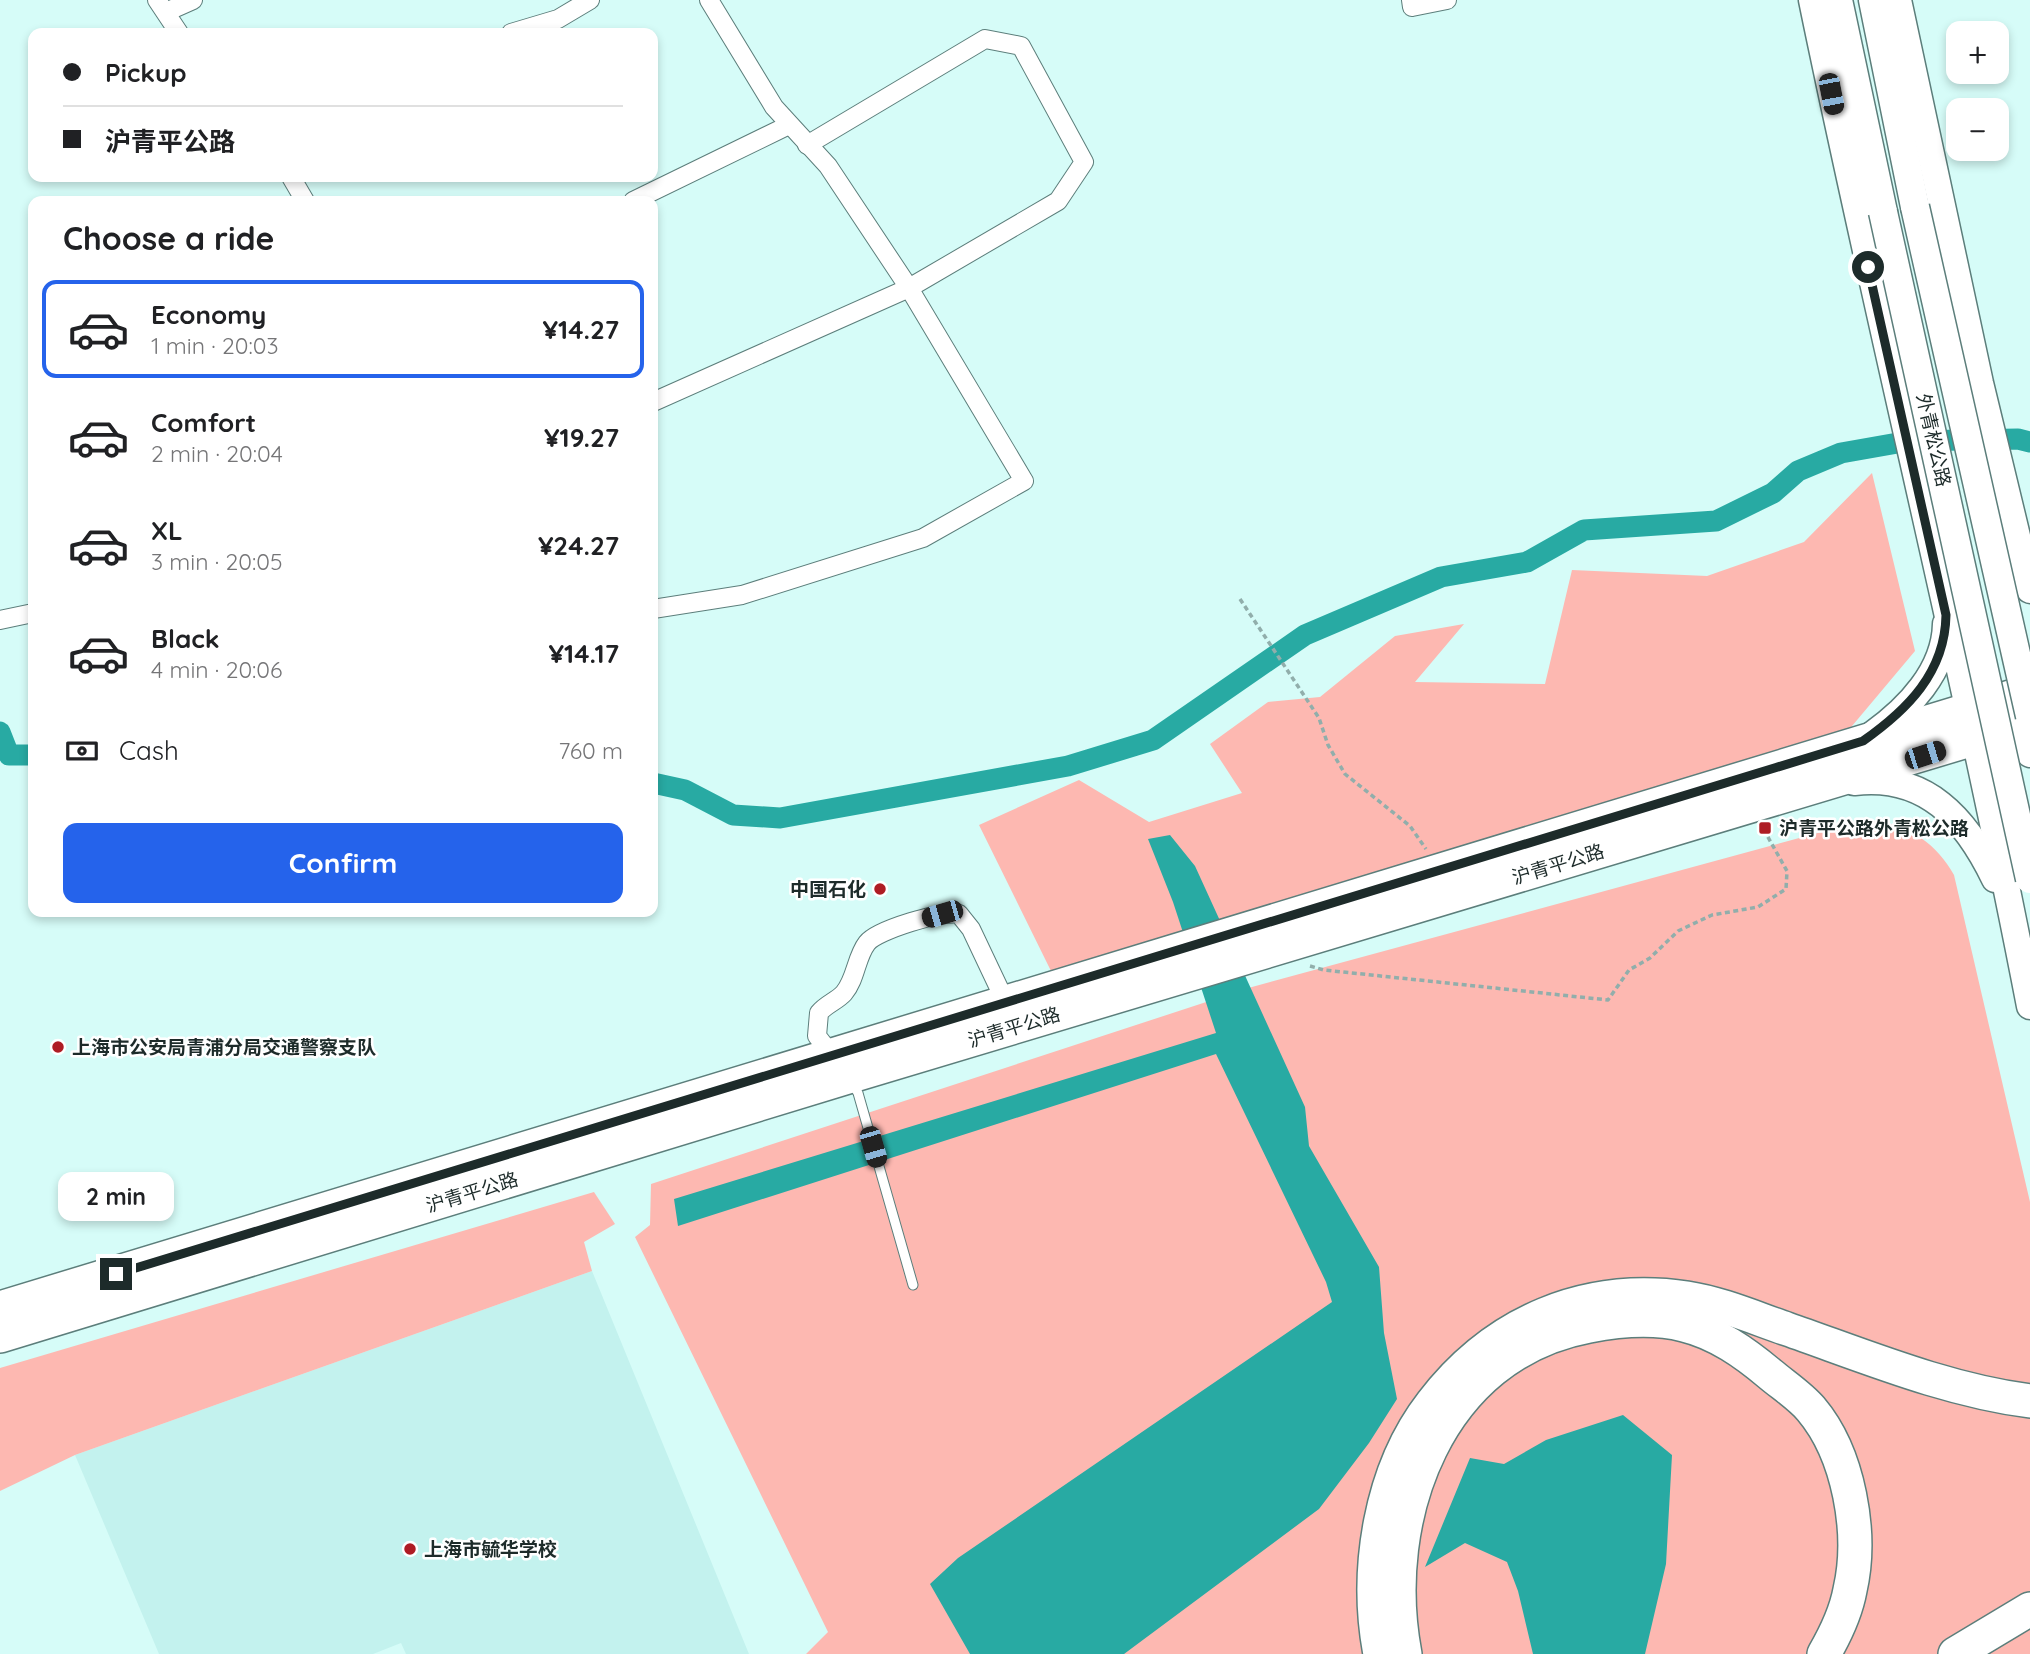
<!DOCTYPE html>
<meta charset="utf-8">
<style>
body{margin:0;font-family:Quicksand,"Noto Sans SC",sans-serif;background:#f2f2f2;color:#202124;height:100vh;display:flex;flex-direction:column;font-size:26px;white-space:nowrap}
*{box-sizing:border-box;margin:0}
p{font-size:23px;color:#757577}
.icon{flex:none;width:38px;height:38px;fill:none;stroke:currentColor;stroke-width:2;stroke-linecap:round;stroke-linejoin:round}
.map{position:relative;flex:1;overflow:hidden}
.drawer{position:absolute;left:28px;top:196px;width:630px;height:721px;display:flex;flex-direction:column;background:#fff;border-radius:14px;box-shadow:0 4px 10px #0003}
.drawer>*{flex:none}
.top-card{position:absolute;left:28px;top:28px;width:630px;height:154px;border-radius:14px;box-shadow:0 4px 10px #0003;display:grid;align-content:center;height:154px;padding:0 35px;background:#fff}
.controls{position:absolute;left:1946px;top:21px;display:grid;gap:14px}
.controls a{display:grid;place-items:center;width:63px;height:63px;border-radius:14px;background:#fff;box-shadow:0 4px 10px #0003;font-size:35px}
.end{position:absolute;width:32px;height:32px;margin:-16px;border:9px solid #1d2b2a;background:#fff;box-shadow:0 0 0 4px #fff}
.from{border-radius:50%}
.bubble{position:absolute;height:49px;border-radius:14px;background:#fff;box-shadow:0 4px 10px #0003;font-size:23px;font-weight:700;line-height:49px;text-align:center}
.car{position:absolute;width:21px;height:42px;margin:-21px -10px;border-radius:9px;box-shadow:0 0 5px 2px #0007;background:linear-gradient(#222 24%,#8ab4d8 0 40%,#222 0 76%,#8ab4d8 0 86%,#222 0)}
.top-card b{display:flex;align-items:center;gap:24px;height:66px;font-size:26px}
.top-card b+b{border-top:2px solid #e0e0e0}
.top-card i{width:18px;height:18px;background:#202124}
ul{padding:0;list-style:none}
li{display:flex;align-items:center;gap:21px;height:98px;margin:0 14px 10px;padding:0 21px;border:4px solid transparent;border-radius:14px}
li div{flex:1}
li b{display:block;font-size:26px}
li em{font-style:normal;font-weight:700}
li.active{border-color:#2563eb}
li>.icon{width:63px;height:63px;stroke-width:1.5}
h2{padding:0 35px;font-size:32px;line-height:84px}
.pay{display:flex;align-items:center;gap:18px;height:77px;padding:0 35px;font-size:26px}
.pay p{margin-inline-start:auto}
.cta{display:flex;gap:14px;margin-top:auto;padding:14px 35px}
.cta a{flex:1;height:80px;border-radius:14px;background:#2563eb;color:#fff;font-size:28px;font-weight:700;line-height:80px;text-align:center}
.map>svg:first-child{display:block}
.built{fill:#c3f2ee}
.green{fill:#fdb8b1}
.water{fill:#28aaa3}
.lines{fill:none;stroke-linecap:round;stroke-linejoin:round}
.canal{stroke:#28aaa3;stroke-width:21}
.lane-casing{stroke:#5c7e7b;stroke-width:11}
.street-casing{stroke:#5c7e7b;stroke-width:20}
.secondary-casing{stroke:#5c7e7b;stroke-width:29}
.primary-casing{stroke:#5c7e7b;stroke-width:31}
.highway-casing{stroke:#5c7e7b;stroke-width:36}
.path{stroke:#91aeab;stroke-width:3.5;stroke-dasharray:5 3.5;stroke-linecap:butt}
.lane{stroke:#fff;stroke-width:9}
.street{stroke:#fff;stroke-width:18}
.secondary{stroke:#fff;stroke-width:26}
.primary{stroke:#fff;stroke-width:28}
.highway{stroke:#fff;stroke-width:33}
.primary-bridge-casing{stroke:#5c7e7b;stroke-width:31;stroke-linecap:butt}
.primary-bridge{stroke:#fff;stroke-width:28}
.route{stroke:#1d2b2a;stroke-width:9}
.poi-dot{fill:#ae1c24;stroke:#fff;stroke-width:2.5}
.labels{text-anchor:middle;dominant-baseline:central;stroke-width:5;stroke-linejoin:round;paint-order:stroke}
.street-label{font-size:19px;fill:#1d2b2a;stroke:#fff}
.poi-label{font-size:19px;font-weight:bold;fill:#1d2b2a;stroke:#fff;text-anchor:start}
</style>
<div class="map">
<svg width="2030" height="1654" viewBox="0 0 2030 1654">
<rect width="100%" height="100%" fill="#d6fcf8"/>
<polygon class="built" points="592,1271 749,1654 406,1654 401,1643 373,1654 159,1654 75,1455"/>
<g class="green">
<polygon points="1872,473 1915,651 1847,732 1051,971 979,825 1079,780 1149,822 1242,793 1210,744 1268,702 1320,697 1395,636 1464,624 1415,682 1545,684 1572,570 1707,576 1804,542"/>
<path d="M1876,821C1910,826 1937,844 1954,875L2030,1202V1654H806L828,1632L635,1237L650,1225L651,1184L1252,987L1836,828Z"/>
<polygon points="594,1192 615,1224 584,1242 592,1271 75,1455 0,1491 0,1368"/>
</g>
<g class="water">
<polygon points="1170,835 1195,866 1305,1107 1309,1146 1379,1267 1384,1333 1397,1399 1369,1443 1319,1509 1124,1654 970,1654 930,1584 958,1558 1332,1302 1326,1282 1216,1054 678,1226 674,1199 1216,1033 1173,902 1148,839"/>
<polygon points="1623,1415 1672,1455 1666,1564 1645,1654 1533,1654 1518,1591 1507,1562 1465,1543 1425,1567 1470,1458 1504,1464 1546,1440"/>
</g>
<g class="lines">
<g class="canal">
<polyline points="0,732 9,755 33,755"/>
<polyline points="653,783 685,790 733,815 780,818 1068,766 1153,740 1305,635 1441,577 1527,562 1584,530 1716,521 1773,493 1798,471 1841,453 1909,441 2018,439 2030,442"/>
</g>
<g class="lane-casing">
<polyline id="lane" points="851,1081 858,1093 913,1285"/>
</g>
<g class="street-casing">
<g id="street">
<polyline points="157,0 179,33"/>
<polyline points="1411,0 1412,7 1447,0"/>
<polyline points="166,12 193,0"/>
<polyline points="511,33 558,19 590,0"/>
<polyline points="291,177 305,201"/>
<polyline points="633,201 787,126"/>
<polyline points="653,402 909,288 1058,201 1084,162 1021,46 985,39 807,145"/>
<polyline points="653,609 742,595 923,538 1024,481 909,288 828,166 774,107 709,0"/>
<polyline points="0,620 33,613"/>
<path d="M834,1058L817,1036L819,1013C826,1004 837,1001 844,993C856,979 856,957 867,943C877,930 943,910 959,914L971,929L1006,1003"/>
</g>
</g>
<g class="secondary-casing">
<g id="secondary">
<path d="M1812,0C1881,336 1965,669 2030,1006"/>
<polyline points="1898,0 1980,383 2030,590"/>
<polyline points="2002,712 2030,754"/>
<path d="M1873,734C1908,709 1945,671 1946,624"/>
<path d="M1854,782C1926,773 1966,819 1995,879"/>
</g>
</g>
<g class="primary-casing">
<g id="primary">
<polyline points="1838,0 1883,212"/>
<polyline points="1873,0 1915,207"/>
</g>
</g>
<g class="highway-casing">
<g id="highway">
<polyline points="0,1308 2030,691"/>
<polyline points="0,1336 848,1077 2030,722"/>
<path d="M1380,1654C1364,1570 1380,1470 1432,1403C1494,1322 1585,1283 1687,1298C1720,1303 1755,1318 1787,1329C1867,1357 1946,1390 2030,1401"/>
<path d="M1405,1654C1379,1517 1438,1354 1589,1326C1620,1320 1653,1317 1684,1325C1717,1333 1745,1353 1770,1374C1783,1385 1800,1396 1811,1409C1849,1454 1863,1533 1850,1590C1846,1612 1835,1635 1824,1654"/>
<polyline points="1955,1654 2030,1609"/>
</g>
</g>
<g class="path">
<polyline points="1240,599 1319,718 1328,745 1345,774 1410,826 1426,849"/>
<polyline points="1310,966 1324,970 1608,1000 1629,970 1650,958 1678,931 1712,915 1758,907 1786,889 1787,871 1764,830"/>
</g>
<use href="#lane" class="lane"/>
<use href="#street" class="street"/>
<use href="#secondary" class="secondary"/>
<use href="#primary" class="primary"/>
<use href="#highway" class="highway"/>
<g class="primary-bridge-casing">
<g id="primary-bridge">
<polyline points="1915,207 2030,716"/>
<polyline points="1883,212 2030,879"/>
</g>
</g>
<use href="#primary-bridge" class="primary-bridge"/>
</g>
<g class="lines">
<path class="route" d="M116,1274L1863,741C1907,710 1945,673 1946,615L1868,267"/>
</g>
<g class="poi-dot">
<rect x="1758" y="821" width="14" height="14" rx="3.5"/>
<circle cx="880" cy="889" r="7"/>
<circle cx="58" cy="1047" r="7"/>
<circle cx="410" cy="1549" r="7"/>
</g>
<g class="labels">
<g class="street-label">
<text transform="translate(1934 440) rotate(77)">外青松公路</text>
<text transform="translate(1558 864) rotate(-17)">沪青平公路</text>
<text transform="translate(1014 1027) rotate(-17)">沪青平公路</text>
<text transform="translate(472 1192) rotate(-17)">沪青平公路</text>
</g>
<g class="poi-label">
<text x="1779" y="828">沪青平公路外青松公路</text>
<text x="866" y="889" text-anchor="end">中国石化</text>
<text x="72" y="1047">上海市公安局青浦分局交通警察支队</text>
<text x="424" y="1549">上海市毓华学校</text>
</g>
</g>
</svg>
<div class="controls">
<a>+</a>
<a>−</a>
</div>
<i class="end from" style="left:1868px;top:267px"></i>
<i class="end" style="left:116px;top:1274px"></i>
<div class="bubble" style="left:58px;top:1172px;width:116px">2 min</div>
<i class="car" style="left:1831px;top:94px;rotate:169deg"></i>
<i class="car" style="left:1925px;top:755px;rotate:72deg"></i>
<i class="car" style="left:942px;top:914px;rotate:254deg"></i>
<i class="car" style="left:873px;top:1147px;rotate:164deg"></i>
<div class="top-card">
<b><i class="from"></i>Pickup</b>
<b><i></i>沪青平公路</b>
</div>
<section class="drawer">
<h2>Choose a ride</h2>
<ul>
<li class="active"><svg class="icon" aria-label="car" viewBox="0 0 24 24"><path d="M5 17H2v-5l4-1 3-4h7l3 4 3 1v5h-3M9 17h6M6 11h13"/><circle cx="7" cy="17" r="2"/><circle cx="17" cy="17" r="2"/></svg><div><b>Economy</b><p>1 min · 20:03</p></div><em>¥14.27</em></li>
<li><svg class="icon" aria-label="car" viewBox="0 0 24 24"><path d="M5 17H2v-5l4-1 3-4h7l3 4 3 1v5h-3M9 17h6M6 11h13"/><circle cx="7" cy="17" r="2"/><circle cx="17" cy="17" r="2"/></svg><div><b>Comfort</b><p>2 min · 20:04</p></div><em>¥19.27</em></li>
<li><svg class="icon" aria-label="car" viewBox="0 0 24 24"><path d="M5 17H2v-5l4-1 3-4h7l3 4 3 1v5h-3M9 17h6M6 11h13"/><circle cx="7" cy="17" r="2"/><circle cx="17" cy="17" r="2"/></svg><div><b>XL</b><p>3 min · 20:05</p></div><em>¥24.27</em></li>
<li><svg class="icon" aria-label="car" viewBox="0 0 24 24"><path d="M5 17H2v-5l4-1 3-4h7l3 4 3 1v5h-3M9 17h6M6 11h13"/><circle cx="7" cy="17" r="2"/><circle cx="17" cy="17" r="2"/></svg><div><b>Black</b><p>4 min · 20:06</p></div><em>¥14.17</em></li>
</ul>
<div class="pay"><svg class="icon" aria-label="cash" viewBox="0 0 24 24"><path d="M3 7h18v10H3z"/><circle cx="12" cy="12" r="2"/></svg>Cash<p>760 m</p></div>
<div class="cta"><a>Confirm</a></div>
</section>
</div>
